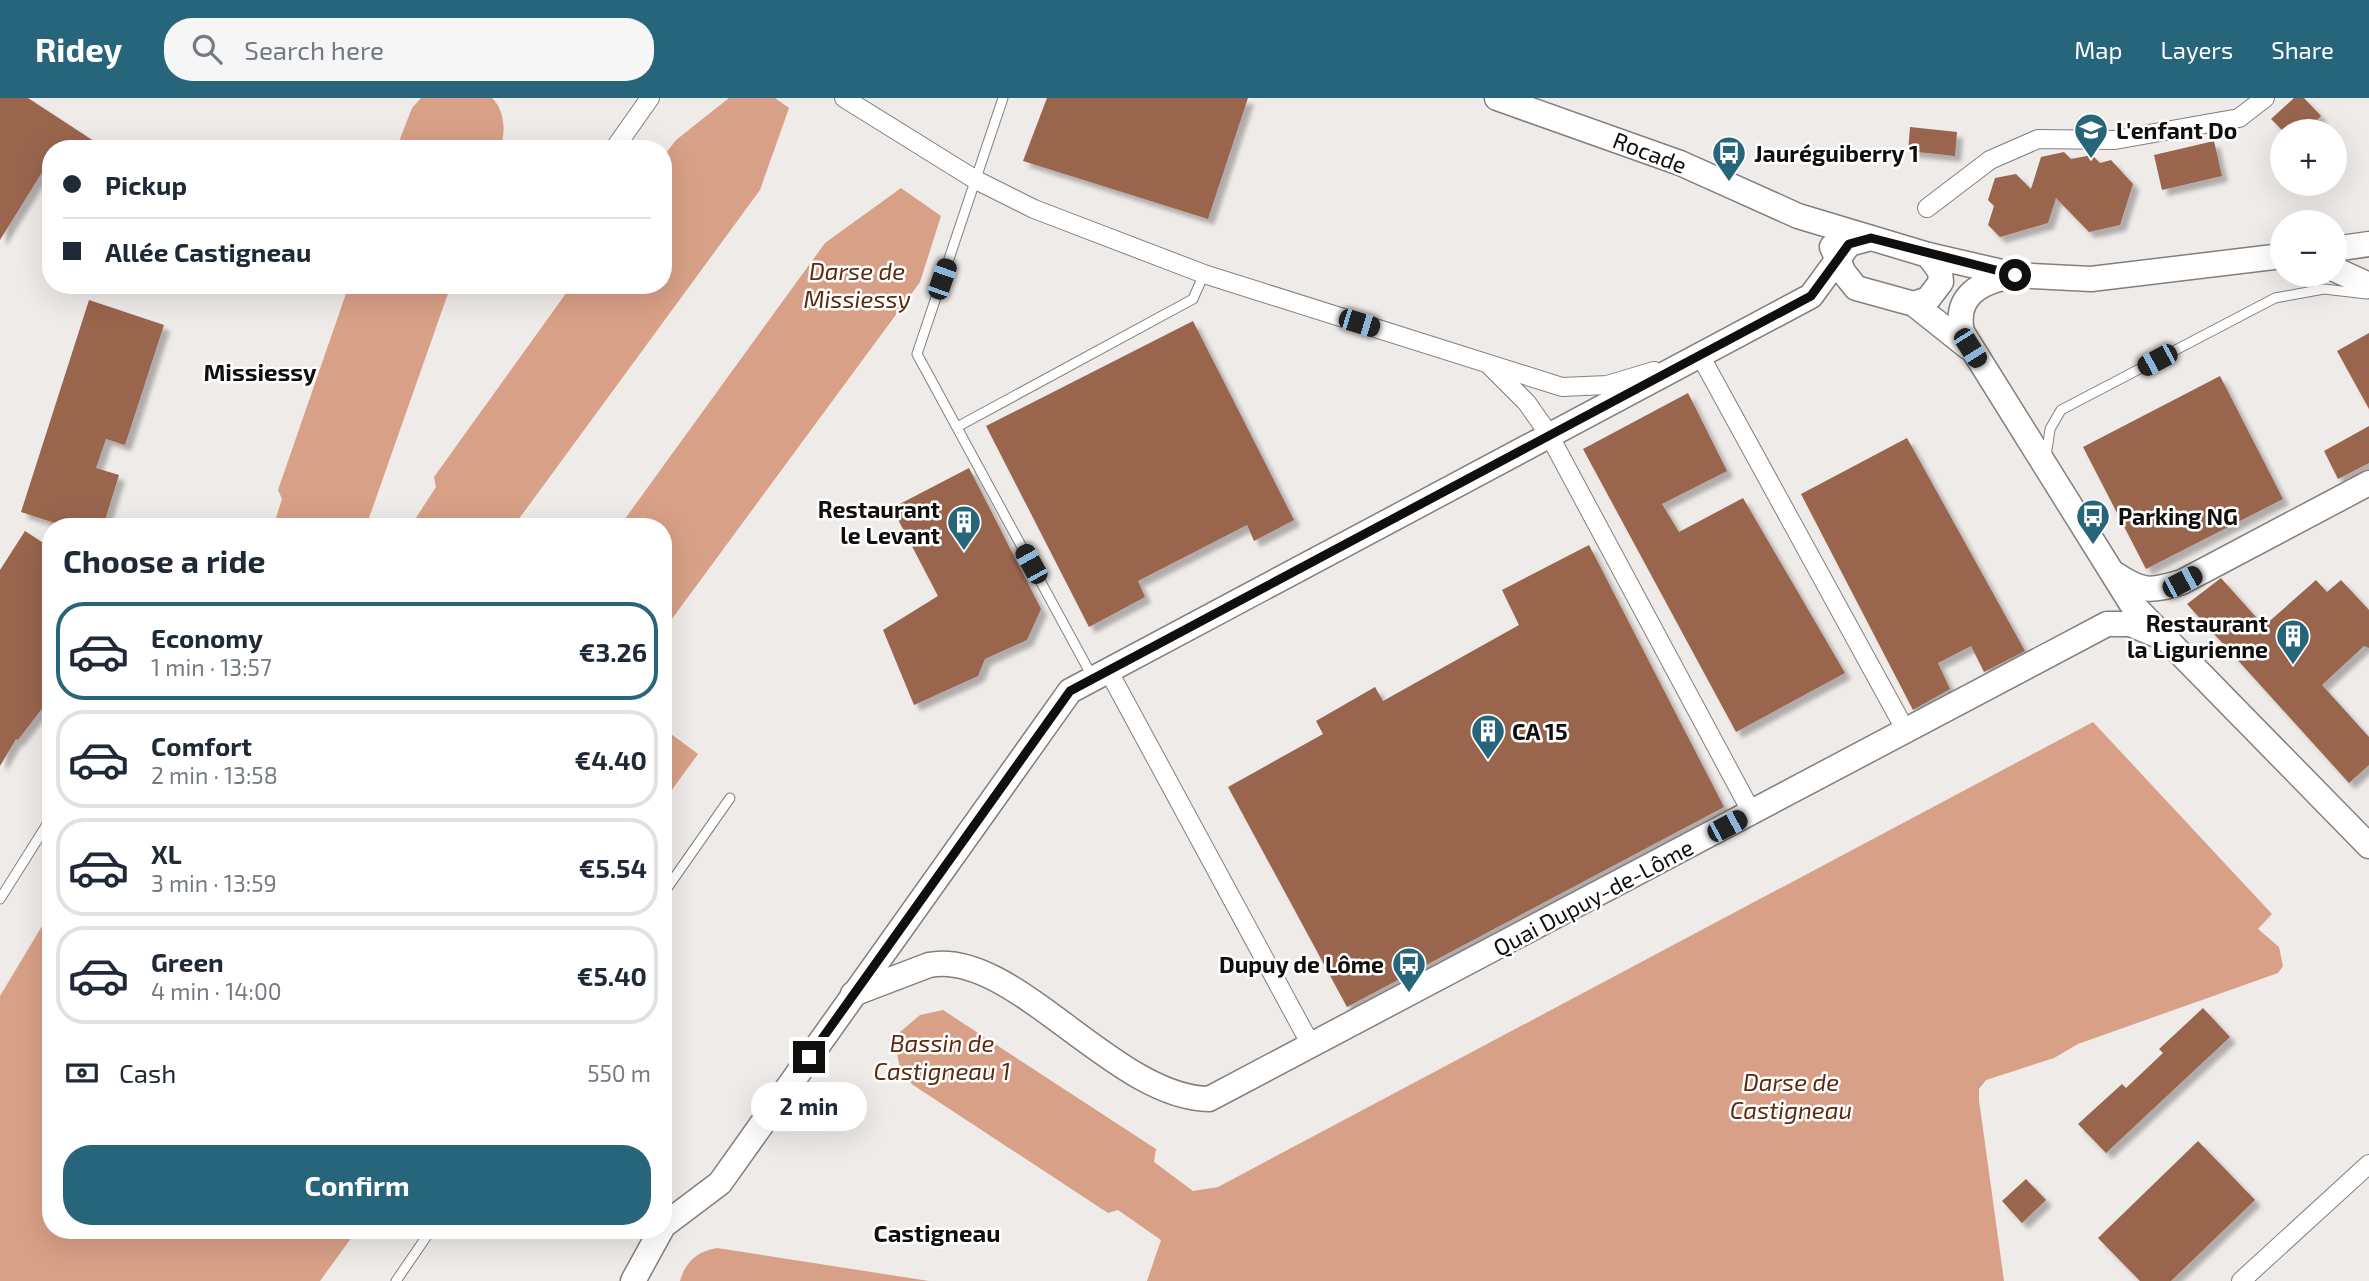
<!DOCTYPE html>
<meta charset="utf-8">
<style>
body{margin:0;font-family:"Exo 2",sans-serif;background:#f6f6f7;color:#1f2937;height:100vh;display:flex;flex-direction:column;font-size:26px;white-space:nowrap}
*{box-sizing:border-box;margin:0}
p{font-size:23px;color:#747a83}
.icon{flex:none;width:38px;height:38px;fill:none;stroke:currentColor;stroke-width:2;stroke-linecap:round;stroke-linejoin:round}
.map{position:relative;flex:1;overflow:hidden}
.side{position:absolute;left:42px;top:420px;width:630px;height:721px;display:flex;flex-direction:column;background:#fff;border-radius:28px;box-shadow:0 7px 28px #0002}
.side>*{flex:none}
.hud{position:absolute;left:42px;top:42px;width:630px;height:154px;border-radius:28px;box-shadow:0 7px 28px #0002;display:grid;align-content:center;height:154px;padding:0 21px;background:#fff}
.buttons{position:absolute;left:2270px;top:21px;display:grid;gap:14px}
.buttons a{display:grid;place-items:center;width:77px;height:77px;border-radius:50%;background:#fff;box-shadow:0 7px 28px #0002;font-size:35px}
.end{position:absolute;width:32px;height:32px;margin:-16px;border:9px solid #100f0e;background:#fff;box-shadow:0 0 0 4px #fff}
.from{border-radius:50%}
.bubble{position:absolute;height:49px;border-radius:24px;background:#fff;box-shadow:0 7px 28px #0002;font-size:23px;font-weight:700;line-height:49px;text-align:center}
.car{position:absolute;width:21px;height:42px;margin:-21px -10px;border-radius:9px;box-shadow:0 0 5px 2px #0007;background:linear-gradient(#222 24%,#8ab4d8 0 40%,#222 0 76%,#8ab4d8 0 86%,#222 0)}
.hud b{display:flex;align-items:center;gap:24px;height:66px;font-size:26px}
.hud b+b{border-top:2px solid #e0e1e3}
.hud i{width:18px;height:18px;background:#1f2937}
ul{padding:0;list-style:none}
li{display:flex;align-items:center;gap:21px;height:98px;margin:0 14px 10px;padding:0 7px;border:4px solid #e0e1e3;border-radius:28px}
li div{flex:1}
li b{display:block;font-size:26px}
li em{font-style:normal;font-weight:700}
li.current{border-color:#27657b}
li>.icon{width:63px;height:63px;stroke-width:1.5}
h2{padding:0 21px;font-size:32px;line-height:84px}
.pay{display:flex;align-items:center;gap:18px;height:77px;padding:0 21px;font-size:26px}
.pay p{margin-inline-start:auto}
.action{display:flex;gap:14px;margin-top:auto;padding:14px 21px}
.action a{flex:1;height:80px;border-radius:28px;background:#27657b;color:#fff;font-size:28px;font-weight:700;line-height:80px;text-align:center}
header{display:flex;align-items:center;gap:42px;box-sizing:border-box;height:98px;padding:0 35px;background:#27657b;color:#fff}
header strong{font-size:33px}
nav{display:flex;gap:38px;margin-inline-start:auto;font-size:24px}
.search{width:490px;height:63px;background:#f6f6f7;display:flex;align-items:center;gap:18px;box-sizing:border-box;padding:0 24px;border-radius:28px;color:#747a83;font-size:26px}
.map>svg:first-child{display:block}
.water{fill:#d8a087}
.building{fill:#99654e;filter:url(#shadow)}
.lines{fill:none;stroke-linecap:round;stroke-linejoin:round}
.lane-casing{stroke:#837f7d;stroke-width:11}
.street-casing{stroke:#837f7d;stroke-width:20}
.secondary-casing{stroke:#837f7d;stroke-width:27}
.lane{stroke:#fff;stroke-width:9}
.street{stroke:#fff;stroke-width:18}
.secondary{stroke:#fff;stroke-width:24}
.route{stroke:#100f0e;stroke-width:9}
.labels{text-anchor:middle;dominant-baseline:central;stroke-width:5;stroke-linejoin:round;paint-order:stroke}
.poi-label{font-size:23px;font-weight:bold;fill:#100f0e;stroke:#fff;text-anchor:start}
.street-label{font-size:23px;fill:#100f0e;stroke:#fff}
.water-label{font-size:24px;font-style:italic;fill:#5c290e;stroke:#fff}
.neighbourhood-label{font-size:24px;font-weight:bold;fill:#100f0e;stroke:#fff}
</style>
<header>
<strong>Ridey</strong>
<div class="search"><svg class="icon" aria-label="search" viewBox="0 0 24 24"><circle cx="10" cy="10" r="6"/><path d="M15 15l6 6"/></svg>Search here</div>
<nav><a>Map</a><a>Layers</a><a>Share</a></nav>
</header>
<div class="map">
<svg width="2369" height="1183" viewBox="0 0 2369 1183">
<defs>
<filter id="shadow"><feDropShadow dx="6" dy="6" stdDeviation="2" flood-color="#0004"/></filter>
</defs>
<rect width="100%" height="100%" fill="#efebe9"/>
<g class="water">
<path d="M421,0H492C505,13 506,34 500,51H396L412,10Z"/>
<polygon points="729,0 775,0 789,10 760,92 513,429 410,429 436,389 434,379 572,187 663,187 663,59 676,42"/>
<polygon points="901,90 941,118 920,184 663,533 663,429 619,429 825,145"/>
<polygon points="349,187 451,187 369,420 359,429 273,429 282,401 278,392"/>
<path d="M2093,624L2272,816L2258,831L2279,849L2283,868L2278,875L2078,946L2054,960L1986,982L1979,991V1002L2004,1183H1147L1161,1142L1118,1112L1108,1115L913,987C897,972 894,955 900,934L920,917L943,912L1156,1051L1154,1064L1193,1093L1218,1089Z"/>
<polygon points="663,630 698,656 663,704"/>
<polygon points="51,813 51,1132 357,1132 320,1183 0,1183 0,898"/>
<path d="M717,1150L929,1183H680C685,1164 698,1153 717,1150Z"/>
</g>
<g class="building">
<polygon points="0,0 28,0 106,51 51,51 51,60 0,142"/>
<polygon points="1047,0 1248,0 1208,121 1023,63"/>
<polygon points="2294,0 2304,0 2321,18 2305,33 2283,33 2271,21"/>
<polygon points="1910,29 1957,34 1955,58 1908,53"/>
<polygon points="2214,43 2222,78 2162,92 2154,57"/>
<polygon points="2064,54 2071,61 2092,57 2100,65 2111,62 2133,86 2120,127 2089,134 2056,100 2048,125 2000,139 1988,127 1994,108 1988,102 1995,80 2016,76 2031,91 2041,59"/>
<polygon points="89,202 164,227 125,347 106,341 96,370 119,377 103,429 67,429 21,414"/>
<polygon points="1193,223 1294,422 1254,443 1247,427 1138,483 1145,499 1089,529 986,328"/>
<polygon points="2369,235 2369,311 2337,253"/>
<polygon points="2220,278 2283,401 2146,471 2083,349"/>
<polygon points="1688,295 1727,373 1662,406 1679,434 1743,400 1845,575 1736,634 1583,351"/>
<polygon points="2369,328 2369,365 2338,381 2324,353"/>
<polygon points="1907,340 2025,553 1984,574 1971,548 1938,565 1950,591 1913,612 1801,396"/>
<polygon points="969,370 1041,511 1027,542 985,561 978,578 914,607 883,532 938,498 892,410"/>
<polygon points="25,433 51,450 51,599 18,642 16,641 0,668 0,472"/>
<polygon points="1589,447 1724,709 1347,909 1228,689 1323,636 1316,623 1375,589 1383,603 1519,527 1502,492"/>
<polygon points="2221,480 2264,528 2316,482 2327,494 2341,482 2369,512 2369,550 2364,548 2322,587 2369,639 2369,667 2349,685 2187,506"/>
<polygon points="2203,910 2230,939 2106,1055 2078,1026 2122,986 2126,990 2163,955 2159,951"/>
<polygon points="2198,1043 2255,1102 2171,1183 2140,1183 2098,1140"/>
<polygon points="2026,1081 2046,1102 2022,1125 2002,1103"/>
</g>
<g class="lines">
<g class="lane-casing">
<g id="lane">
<polyline points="1003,0 917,256 1093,580"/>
<polyline points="957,329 1193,201 1204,176"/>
<polyline points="2046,359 2050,331 2061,312 2275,200 2324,191 2367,196"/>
<polyline points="663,796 730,700"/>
<polyline points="0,801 51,720"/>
<polyline points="396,1183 431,1132"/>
</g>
</g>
<g class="street-casing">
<g id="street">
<polyline points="844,0 976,82 1034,111 1204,176 1562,289 1607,287 1654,273"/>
<polyline points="614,51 650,0"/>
<polyline points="1927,110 1990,62 2038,41 2115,42 2239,20 2265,0"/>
<polyline points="1691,262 1701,259 1906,633"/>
<polyline points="1491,269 1527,305 1548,335 1752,715"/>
<polyline points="1108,572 1311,947"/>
<polyline points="2241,1183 2369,1066"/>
</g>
</g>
<g class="secondary-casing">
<g id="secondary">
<polyline points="1497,0 1680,65 1798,118 1928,157 2015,177 2091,181 2282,158"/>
<polyline points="1832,149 1844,175 1856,190 1914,206 1968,249"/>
<polyline points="2334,151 2369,146"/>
<polyline points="2334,171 2369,187"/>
<path d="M2012,178C1980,184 1954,198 1962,234L2131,505L2369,748"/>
<polyline points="1914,206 1928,201 1941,184 1940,173 1928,157"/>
<path d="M2115,476C2142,494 2150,494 2182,484L2369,385"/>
<path d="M853,896L929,867C1013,850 1114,1000 1209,1001L2107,526H2130L2166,541"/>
<polyline points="663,1128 720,1085 1070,593 1811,198 1849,146 1871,140"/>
<polyline points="633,1183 661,1132"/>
</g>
</g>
<use href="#lane" class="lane"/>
<use href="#street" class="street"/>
<use href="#secondary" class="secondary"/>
</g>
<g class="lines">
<polyline class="route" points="809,959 1070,593 1811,198 1849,146 1871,140 2015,177"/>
</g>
<defs>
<g id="school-pin" transform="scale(1.75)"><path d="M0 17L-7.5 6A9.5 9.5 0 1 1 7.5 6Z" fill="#27657b" stroke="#fff"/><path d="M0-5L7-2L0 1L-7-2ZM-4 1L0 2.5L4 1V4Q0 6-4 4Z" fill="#fff"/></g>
<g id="bus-pin" transform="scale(1.75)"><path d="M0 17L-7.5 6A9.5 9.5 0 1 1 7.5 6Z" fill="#27657b" stroke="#fff"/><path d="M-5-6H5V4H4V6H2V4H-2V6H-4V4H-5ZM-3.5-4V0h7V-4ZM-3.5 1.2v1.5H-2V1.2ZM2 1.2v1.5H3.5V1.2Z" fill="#fff"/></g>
<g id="building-pin" transform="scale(1.75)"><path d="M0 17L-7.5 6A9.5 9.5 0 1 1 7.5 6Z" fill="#27657b" stroke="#fff"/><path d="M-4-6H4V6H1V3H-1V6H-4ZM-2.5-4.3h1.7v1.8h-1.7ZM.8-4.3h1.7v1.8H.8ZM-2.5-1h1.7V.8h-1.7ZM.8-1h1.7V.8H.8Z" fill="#fff"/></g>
</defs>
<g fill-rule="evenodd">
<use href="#school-pin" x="2091" y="32"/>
<use href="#bus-pin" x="1729" y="55"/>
<use href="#bus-pin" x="2093" y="418"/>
<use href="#building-pin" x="964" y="424"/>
<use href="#building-pin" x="2293" y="538"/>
<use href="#building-pin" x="1488" y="633"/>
<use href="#bus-pin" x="1409" y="866"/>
</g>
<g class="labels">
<g class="poi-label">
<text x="2116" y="32">L'enfant Do</text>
<text x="1754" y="55">Jauréguiberry 1</text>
<text x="940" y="411" text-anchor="end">Restaurant<tspan x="940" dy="26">le Levant</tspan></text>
<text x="2118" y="418">Parking NG</text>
<text x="2268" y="525" text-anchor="end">Restaurant<tspan x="2268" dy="26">la Ligurienne</tspan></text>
<text x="1512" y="633">CA 15</text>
<text x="1384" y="866" text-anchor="end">Dupuy de Lôme</text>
</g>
<g class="street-label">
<text transform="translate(1650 54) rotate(21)">Rocade</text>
<text transform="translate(1593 799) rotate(-28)">Quai Dupuy-de-Lôme</text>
</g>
<g class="water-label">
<text x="857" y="172">Darse de<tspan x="857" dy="28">Missiessy</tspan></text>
<text x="942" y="944">Bassin de<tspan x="942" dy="28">Castigneau 1</tspan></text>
<text x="1791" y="983">Darse de<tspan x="1791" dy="28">Castigneau</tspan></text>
</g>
<g class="neighbourhood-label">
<text x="260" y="273">Missiessy</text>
<text x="937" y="1134">Castigneau</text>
</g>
</g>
</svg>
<div class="buttons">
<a>+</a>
<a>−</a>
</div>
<i class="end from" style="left:2015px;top:177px"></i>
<i class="end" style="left:809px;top:959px"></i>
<div class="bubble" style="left:751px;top:984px;width:116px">2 min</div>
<i class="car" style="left:942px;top:181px;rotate:19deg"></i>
<i class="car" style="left:1359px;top:225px;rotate:107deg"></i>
<i class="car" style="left:1970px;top:250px;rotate:148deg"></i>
<i class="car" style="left:2157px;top:262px;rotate:242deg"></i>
<i class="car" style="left:1031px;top:466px;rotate:331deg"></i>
<i class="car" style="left:2182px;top:484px;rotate:62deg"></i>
<i class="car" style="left:1727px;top:728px;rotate:62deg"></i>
<div class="hud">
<b><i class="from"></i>Pickup</b>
<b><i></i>Allée Castigneau</b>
</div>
<section class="side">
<h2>Choose a ride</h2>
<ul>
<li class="current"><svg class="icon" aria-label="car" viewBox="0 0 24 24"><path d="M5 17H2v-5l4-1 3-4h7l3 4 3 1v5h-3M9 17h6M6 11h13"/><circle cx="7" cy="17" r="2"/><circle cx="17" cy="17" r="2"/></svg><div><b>Economy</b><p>1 min · 13:57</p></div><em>€3.26</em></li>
<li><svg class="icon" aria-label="car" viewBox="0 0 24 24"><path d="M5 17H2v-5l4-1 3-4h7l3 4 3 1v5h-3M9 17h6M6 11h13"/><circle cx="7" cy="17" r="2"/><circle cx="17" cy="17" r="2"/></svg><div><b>Comfort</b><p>2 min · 13:58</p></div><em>€4.40</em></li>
<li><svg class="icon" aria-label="car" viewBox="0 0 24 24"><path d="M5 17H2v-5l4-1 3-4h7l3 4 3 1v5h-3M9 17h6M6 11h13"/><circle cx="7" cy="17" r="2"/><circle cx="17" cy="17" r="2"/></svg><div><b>XL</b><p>3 min · 13:59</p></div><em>€5.54</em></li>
<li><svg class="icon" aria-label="car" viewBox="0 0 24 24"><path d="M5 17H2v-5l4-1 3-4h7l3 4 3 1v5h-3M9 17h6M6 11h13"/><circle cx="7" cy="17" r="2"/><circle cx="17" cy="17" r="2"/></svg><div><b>Green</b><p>4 min · 14:00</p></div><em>€5.40</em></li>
</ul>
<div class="pay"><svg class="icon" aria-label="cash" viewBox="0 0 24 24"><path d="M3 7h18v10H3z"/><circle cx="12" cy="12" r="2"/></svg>Cash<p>550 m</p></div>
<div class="action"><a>Confirm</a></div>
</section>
</div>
